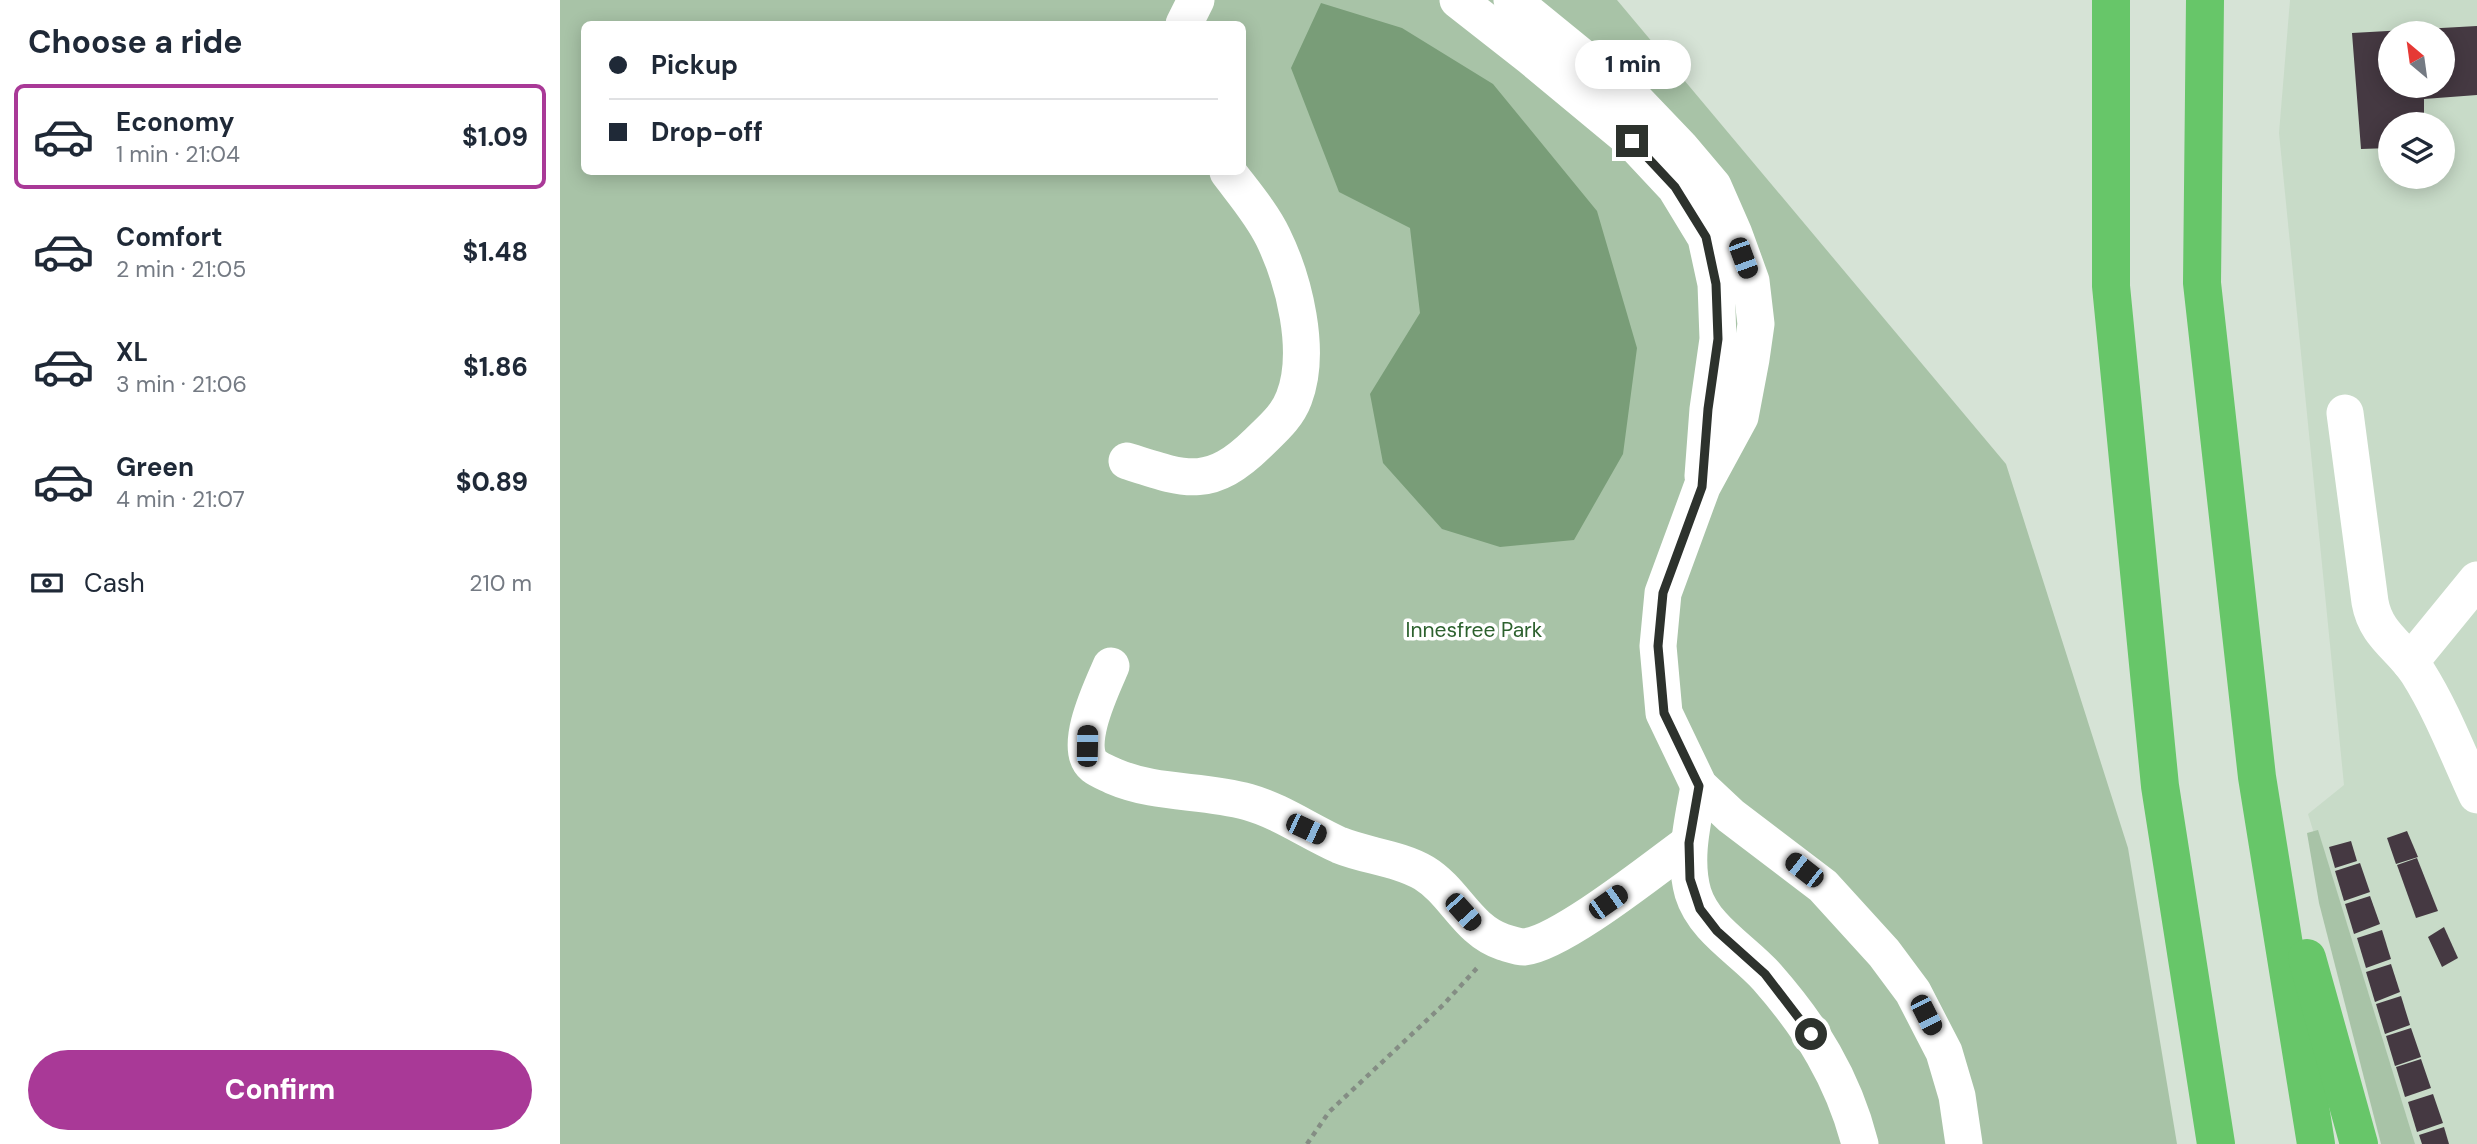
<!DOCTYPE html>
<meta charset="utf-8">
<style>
body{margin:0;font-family:"DM Sans",sans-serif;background:#f2f2f3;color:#1f2937;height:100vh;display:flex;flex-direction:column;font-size:26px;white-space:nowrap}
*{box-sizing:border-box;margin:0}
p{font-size:23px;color:#747a83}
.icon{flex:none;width:38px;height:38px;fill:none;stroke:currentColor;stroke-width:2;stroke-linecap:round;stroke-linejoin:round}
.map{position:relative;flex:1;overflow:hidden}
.drawer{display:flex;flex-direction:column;background:#fff;width:560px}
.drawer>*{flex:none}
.guide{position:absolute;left:21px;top:21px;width:665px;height:154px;border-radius:10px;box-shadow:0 4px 18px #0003;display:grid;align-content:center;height:154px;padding:0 28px;background:#fff}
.needle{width:46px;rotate:331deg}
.buttons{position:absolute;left:1818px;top:21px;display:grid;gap:14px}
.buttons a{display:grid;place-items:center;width:77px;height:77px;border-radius:50%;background:#fff;box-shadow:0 4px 18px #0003;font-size:35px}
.end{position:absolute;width:32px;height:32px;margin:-16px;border:9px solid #2d322d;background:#fff;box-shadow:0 0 0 4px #fff}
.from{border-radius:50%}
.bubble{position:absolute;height:49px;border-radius:24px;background:#fff;box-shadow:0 4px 18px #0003;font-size:23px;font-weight:800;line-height:49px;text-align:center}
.car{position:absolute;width:21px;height:42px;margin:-21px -10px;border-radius:9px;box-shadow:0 0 5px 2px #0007;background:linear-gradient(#222 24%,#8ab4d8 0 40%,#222 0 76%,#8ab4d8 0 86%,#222 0)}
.guide b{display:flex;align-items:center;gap:24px;height:66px;font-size:26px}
.guide b+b{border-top:2px solid #e0e1e3}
.guide i{width:18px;height:18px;background:#1f2937}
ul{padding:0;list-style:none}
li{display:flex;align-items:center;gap:21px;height:105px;margin:0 14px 10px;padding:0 14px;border:4px solid transparent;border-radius:10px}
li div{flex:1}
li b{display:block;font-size:26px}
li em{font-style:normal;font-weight:800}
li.current{border-color:#a93997}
li>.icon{width:63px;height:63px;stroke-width:1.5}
h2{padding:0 28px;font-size:32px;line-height:84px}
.pay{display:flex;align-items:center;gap:18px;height:77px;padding:0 28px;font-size:26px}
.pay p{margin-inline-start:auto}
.cta{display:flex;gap:14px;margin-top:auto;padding:14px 28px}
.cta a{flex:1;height:80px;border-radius:42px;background:#a93997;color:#fff;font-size:28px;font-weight:800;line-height:80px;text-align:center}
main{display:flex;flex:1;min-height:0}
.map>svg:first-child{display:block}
.built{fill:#c8dbc8;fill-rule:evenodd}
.green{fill:#a8c3a7;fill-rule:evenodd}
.water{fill:#799d78}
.building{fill:#453942;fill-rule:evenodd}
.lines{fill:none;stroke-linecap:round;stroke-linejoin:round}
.path{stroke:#848d84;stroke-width:4.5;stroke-dasharray:5 5;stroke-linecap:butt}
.minor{stroke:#fff;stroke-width:37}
.highway{stroke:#67c669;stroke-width:38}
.route{stroke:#2d322d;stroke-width:9}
.labels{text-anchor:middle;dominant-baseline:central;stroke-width:7;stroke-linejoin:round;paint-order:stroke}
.park-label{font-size:21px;fill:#2d612e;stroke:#fff}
</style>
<main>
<section class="drawer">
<h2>Choose a ride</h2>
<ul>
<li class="current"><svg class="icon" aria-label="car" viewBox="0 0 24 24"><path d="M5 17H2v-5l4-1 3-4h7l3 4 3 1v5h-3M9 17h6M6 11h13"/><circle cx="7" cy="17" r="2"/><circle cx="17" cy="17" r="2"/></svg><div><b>Economy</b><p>1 min · 21:04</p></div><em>$1.09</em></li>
<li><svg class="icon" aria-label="car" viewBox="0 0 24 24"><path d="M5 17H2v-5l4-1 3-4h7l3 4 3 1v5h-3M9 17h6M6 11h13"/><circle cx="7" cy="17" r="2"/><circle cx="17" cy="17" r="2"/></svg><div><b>Comfort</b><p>2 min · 21:05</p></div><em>$1.48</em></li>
<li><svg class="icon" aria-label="car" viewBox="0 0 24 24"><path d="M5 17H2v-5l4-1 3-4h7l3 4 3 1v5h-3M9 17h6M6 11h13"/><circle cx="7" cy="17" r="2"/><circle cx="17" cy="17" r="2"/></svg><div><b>XL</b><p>3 min · 21:06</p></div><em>$1.86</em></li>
<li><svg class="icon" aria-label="car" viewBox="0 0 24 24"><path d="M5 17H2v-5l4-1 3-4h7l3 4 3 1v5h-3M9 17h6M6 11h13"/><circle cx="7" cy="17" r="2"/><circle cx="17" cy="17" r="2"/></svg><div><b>Green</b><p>4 min · 21:07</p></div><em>$0.89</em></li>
</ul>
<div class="pay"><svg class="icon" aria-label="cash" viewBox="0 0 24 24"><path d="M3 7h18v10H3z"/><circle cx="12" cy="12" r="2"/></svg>Cash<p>210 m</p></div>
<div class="cta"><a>Confirm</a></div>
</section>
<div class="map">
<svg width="1917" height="1144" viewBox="0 0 1917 1144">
<rect width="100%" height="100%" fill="#d6e3d6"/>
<path class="built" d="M1730,0H1917V1144H1849L1748,814L1784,785L1719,133ZM1830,33H1883V86H1830ZM1830,124H1883V177H1830Z"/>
<g class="green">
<path d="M0,0H1057L1446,464L1568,848L1617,1144H0ZM24,24H682V172H24Z"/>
<polygon points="1758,830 1855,1144 1821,1144 1759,903 1747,833"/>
</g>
<polygon class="water" points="761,3 842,28 933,84 1037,211 1077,348 1063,454 1014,540 940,547 882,529 823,463 810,394 860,313 850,228 779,192 731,68"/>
<g class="building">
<path d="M1917,26V95L1864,99V124H1830V148L1801,149L1792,33ZM1830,33H1883V86H1830Z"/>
<polygon points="1847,831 1858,857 1836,864 1827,838"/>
<polygon points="1791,841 1797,861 1775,868 1769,847"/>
<polygon points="1857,858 1878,911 1856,918 1837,865"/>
<polygon points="1800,863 1810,892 1784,901 1775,871"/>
<polygon points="1810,896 1820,924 1794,934 1785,904"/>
<polygon points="1884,927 1898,958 1882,967 1868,937"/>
<polygon points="1822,930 1831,959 1806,968 1797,938"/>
<polygon points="1831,964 1840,992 1815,1002 1806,972"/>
<polygon points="1841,996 1850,1025 1825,1034 1816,1004"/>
<polygon points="1851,1028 1861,1057 1835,1066 1826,1036"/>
<polygon points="1861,1059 1871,1088 1845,1097 1836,1067"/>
<polygon points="1873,1094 1883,1123 1857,1132 1848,1102"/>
<polygon points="1884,1127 1889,1144 1862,1144 1859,1135"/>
</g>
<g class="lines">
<polyline class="path" points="747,1144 769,1112 883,1005 918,967"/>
<g class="minor">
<polyline points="898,0 972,58 1072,141 1115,187 1146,238 1156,284 1158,339 1148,409 1143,476"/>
<polyline points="952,0 1076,101 1120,147 1153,186 1174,234 1191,281 1196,324 1191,359 1180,417 1142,487 1103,593 1098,646 1104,713 1139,786 1171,816 1263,886 1324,953 1353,992 1384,1052 1397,1096 1404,1144"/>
<polyline points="624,24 636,0"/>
<path d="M1785,413L1810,602C1816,636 1841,646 1858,673C1882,711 1898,754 1917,795"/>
<path d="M567,461C626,480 650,490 698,443C712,429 727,417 734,398C752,351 734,280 713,237C702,214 683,192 668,172"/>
<polyline points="1850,662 1917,580"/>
<path d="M551,666C542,687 512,748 534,766C539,770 547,773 553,776C597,795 642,789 688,802C720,811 748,831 779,845C806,856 838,858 864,873C895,892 907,930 943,942C950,944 957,947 964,947C1000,944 1096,867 1129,843"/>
<path d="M1139,786C1133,821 1123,858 1133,893C1144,929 1183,950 1207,977C1251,1027 1283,1078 1300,1144"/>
</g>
<g class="highway">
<polyline points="1551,0 1551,286 1600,786 1656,1144"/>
<polyline points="1645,0 1642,283 1697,777 1756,1144"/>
<polyline points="1747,958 1799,1144"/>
</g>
</g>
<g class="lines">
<polyline class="route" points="1072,141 1115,187 1146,237 1156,284 1158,339 1148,409 1142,487 1103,593 1098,646 1104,713 1139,786 1129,843 1130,879 1140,909 1157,931 1205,974 1251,1034"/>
</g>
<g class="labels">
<g class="park-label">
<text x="914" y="630">Innesfree Park</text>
</g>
</g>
</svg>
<div class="buttons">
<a><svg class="needle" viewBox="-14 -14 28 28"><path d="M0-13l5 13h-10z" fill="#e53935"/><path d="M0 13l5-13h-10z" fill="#747a83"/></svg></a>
<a><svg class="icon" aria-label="layers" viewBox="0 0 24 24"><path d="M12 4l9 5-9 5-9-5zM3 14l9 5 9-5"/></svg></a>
</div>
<i class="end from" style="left:1251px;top:1034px"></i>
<i class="end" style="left:1072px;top:141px"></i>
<div class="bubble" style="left:1015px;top:40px;width:116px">1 min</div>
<i class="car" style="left:1183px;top:258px;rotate:160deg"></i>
<i class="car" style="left:527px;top:746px;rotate:1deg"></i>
<i class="car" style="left:746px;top:829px;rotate:115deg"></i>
<i class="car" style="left:1244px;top:870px;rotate:308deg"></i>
<i class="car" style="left:1048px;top:902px;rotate:55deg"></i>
<i class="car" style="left:903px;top:912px;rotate:138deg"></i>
<i class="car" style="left:1366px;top:1015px;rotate:153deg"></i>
<div class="guide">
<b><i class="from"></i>Pickup</b>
<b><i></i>Drop-off</b>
</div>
</div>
</main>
